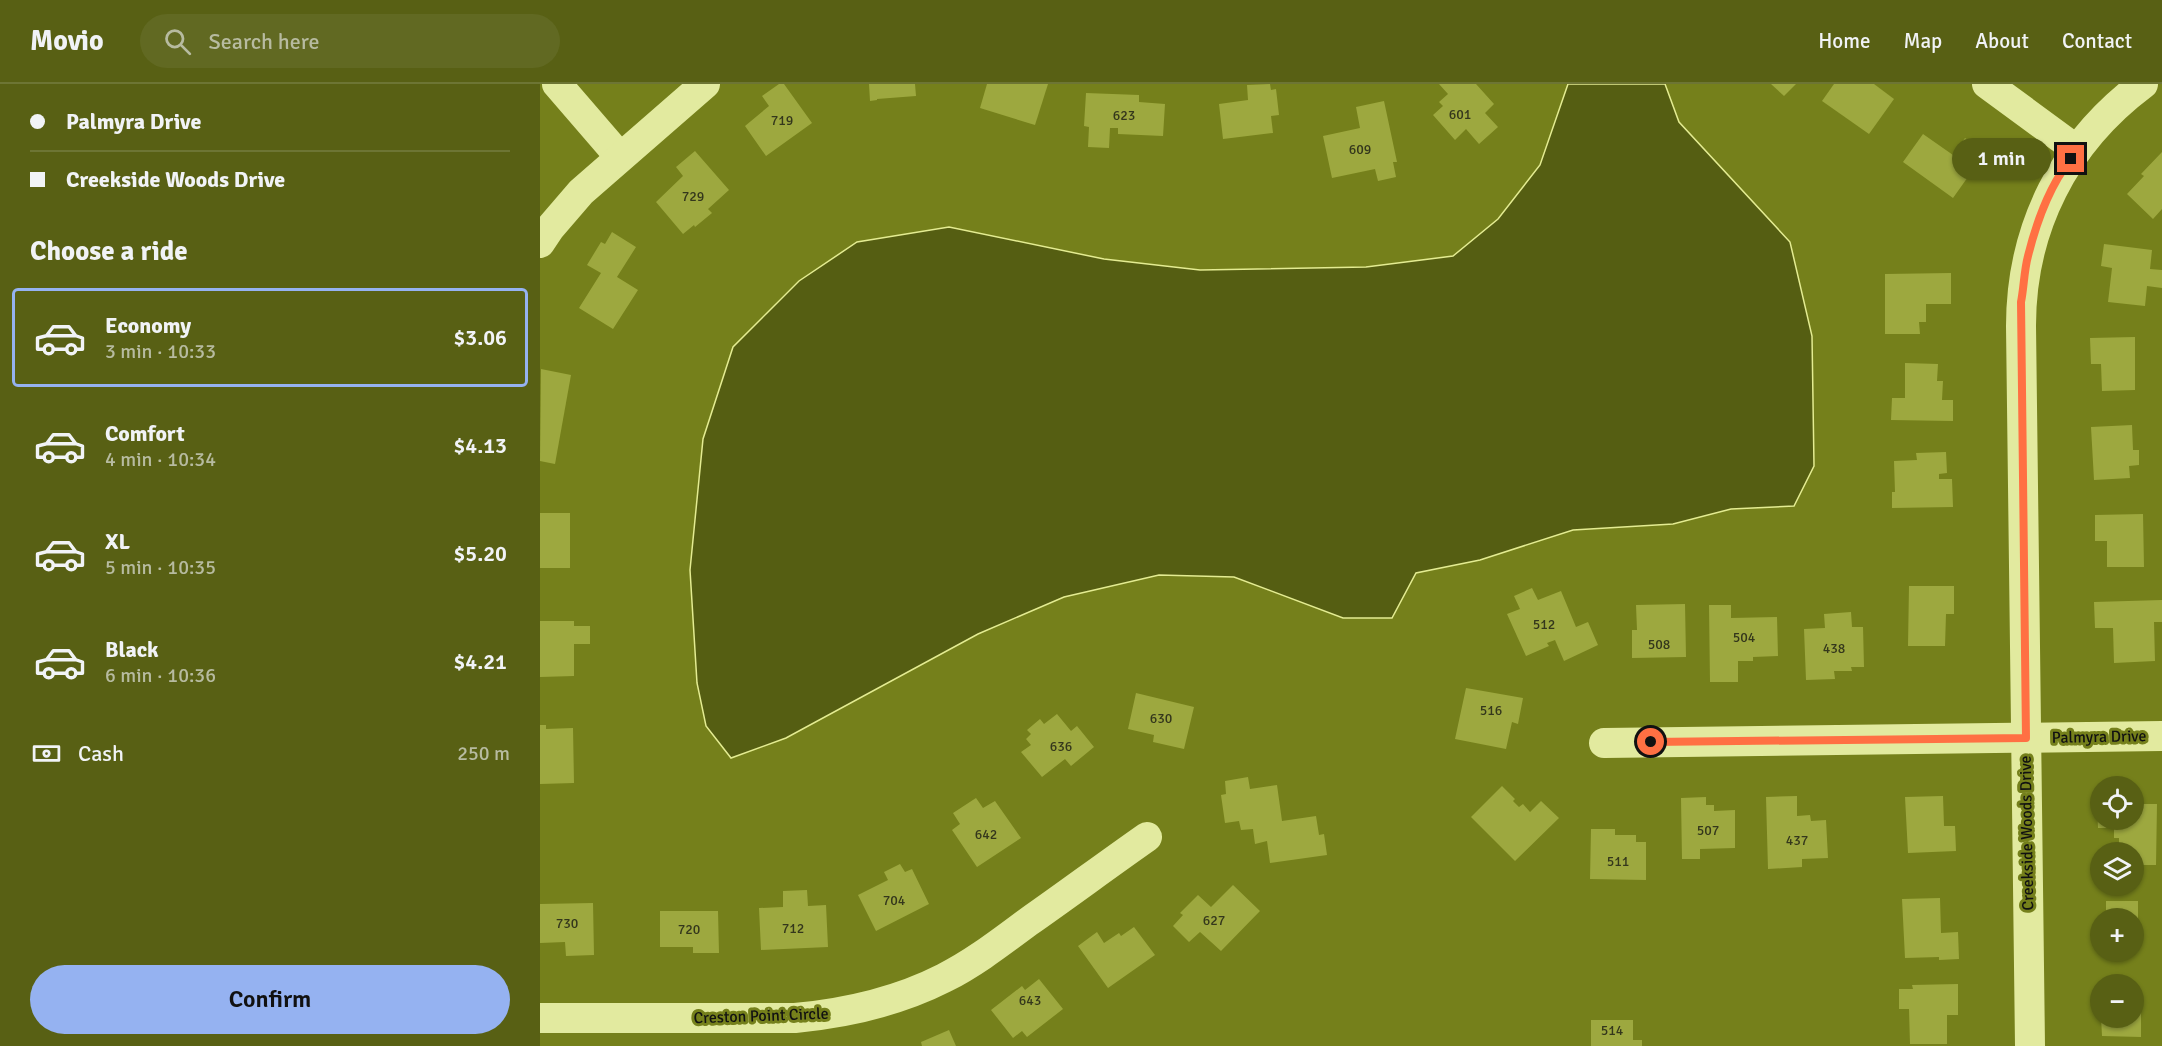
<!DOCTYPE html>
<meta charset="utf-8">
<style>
body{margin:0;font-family:Signika,sans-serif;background:#616922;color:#f1f3f6;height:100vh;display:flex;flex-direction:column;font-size:22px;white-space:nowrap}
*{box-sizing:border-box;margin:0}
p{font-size:20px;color:#b7bba0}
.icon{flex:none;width:33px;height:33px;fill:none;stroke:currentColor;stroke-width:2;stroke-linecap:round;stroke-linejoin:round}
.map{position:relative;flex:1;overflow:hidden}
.details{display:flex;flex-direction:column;background:#586014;width:540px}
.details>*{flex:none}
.hud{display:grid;align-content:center;height:132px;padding:0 30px;background:#586014}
.controls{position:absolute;left:1550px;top:692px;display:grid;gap:12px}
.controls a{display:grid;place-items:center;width:54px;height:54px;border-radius:50%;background:#586014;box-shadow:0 2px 4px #0004;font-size:30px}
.end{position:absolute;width:27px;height:27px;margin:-14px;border:8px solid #ff7043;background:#111;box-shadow:0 0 0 3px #111}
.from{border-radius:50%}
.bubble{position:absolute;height:42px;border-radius:21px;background:#586014;box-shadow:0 2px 4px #0004;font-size:20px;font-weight:600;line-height:42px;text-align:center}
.hud b{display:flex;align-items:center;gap:21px;height:57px;font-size:22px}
.hud b+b{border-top:2px solid #6d7534}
.hud i{width:15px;height:15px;background:#f1f3f6}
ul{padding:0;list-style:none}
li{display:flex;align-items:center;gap:18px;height:99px;margin:0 12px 9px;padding:0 18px;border:3px solid transparent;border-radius:6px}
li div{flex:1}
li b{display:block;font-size:22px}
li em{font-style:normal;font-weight:600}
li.selected{border-color:#95b2f1}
li>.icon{width:54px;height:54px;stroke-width:1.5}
h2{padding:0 30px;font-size:27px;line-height:72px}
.pay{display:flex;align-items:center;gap:15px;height:66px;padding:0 30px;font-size:22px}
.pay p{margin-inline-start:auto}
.action{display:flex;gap:12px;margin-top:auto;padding:12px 30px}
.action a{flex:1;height:69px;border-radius:36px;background:#95b2f1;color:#111;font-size:24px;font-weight:600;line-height:69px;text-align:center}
header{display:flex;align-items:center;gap:36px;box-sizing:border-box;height:84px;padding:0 30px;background:#586014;border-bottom:2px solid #6d7534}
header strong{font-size:28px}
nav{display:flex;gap:33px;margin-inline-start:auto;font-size:21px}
.search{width:420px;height:54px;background:#616922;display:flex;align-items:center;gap:15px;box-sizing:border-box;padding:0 21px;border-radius:33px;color:#b7bba0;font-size:22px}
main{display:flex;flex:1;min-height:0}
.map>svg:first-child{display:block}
.water{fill:#555e12;stroke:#e4ec92;stroke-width:1.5}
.building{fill:#9da83f}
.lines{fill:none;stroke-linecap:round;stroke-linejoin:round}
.street{stroke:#e2ea9f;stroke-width:30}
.route{stroke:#ff7043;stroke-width:8}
.labels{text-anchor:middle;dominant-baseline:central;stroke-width:6;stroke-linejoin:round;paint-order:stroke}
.number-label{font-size:14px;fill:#34371c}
.street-label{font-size:16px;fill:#111;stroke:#75801b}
</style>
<header>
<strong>Movio</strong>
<div class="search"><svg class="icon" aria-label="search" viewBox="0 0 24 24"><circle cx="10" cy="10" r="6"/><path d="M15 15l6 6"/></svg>Search here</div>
<nav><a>Home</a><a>Map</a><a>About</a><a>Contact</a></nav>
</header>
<main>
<section class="details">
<div class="hud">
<b><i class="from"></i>Palmyra Drive</b>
<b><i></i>Creekside Woods Drive</b>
</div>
<h2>Choose a ride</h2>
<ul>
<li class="selected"><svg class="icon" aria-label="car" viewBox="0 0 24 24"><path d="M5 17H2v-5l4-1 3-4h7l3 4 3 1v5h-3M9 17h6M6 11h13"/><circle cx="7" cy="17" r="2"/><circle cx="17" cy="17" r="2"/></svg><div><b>Economy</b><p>3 min · 10:33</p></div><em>$3.06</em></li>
<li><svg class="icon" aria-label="car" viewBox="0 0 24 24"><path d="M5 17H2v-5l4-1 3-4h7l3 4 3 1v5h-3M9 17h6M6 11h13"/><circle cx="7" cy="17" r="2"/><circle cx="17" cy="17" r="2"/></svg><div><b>Comfort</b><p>4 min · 10:34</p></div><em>$4.13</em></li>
<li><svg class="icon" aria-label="car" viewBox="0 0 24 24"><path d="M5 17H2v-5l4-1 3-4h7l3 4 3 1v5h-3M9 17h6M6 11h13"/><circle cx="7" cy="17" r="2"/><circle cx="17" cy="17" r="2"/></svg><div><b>XL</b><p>5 min · 10:35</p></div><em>$5.20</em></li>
<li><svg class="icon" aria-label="car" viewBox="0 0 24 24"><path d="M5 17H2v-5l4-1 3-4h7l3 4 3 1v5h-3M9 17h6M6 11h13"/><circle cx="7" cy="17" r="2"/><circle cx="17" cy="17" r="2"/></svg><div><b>Black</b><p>6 min · 10:36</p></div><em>$4.21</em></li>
</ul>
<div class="pay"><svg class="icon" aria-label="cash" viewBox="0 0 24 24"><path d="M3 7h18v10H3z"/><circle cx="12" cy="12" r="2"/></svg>Cash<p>250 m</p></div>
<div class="action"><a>Confirm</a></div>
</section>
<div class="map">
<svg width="1622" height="962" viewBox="0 0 1622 962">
<rect width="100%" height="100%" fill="#75801b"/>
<polygon class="water" points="1028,0 1125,0 1139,38 1250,158 1272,252 1274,382 1254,422 1191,425 1133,440 1033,446 940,476 876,489 852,534 803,534 694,493 619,491 524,513 438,550 246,654 191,674 166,642 157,599 150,486 163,355 193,263 259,197 317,158 409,143 564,175 660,186 826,183 913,172 958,135 1000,81"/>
<g class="building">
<polygon points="239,0 244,0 272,39 226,72 205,42 229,22 222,12"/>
<polygon points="329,0 375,0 376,12 337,15 337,16 330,17"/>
<polygon points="447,0 508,0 495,41 440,24"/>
<polygon points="730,0 731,6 736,5 739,31 731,32 733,49 683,55 679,20 708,16 707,1"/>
<polygon points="899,0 936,0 954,20 945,29 958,43 939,60 926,45 915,56 893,31 903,22 899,18 908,10"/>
<polygon points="1231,0 1256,0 1244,12"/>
<polygon points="1294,0 1334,0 1354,15 1329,50 1282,17"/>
<polygon points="546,9 599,11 599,18 625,20 623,52 578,50 578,44 570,44 569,64 548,63 549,43 544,42"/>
<polygon points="844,17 857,78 853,78 856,93 838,97 835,85 792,94 783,52 820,44 816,23"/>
<polygon points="1383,50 1413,71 1425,54 1451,72 1440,87 1435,83 1413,114 1363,78"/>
<polygon points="155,67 189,106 168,125 172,129 155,143 154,141 143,150 116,118 143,92 136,83"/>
<polygon points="1622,68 1622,125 1613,135 1587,110 1604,92 1601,90"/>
<polygon points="72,148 96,163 77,193 98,206 73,245 39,224 61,189 47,181 61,158 65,160"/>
<polygon points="1564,160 1612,166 1610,185 1622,186 1622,204 1607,202 1605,222 1568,218 1572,184 1561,182"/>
<polygon points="1411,189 1411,220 1386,220 1386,238 1379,238 1380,250 1345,250 1345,190"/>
<polygon points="1595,253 1595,306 1562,307 1561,280 1551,280 1550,254"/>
<polygon points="1365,279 1398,280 1397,297 1403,297 1402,316 1413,316 1413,337 1351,336 1352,314 1365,314"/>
<polygon points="1,285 31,291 15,380 0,377"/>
<polygon points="1592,341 1593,366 1599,366 1599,381 1589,382 1590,394 1554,396 1551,343"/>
<polygon points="1406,368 1407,389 1399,390 1399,395 1412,395 1413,423 1352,424 1352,408 1355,408 1354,377 1377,376 1376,369"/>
<rect x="0" y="429" width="30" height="55"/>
<polygon points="1603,430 1604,483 1567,483 1567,457 1555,457 1555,431"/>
<polygon points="1369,502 1414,502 1414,530 1406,530 1405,562 1368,562"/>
<polygon points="992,504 998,516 1021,507 1036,543 1048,538 1058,561 1024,577 1015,556 1007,559 1009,562 986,572 967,530 980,525 974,512"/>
<polygon points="1622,516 1622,538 1614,538 1615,577 1574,579 1573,544 1555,544 1554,518"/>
<polygon points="1145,520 1146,573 1092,574 1092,546 1097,546 1096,521"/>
<polygon points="1169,521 1191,521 1191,534 1237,533 1238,572 1213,573 1213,577 1198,577 1198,598 1170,598"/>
<polygon points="1311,528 1312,543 1323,543 1324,583 1311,583 1312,587 1294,587 1295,595 1266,596 1264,545 1285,544 1284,530"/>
<polygon points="0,537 34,537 34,542 50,542 50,560 34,560 34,592 0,593"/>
<polygon points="926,604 983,614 978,640 972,638 966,665 915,655"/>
<polygon points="596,609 654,623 644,665 613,658 614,651 588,645"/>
<polygon points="517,630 531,647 537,642 554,663 531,682 525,675 502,693 481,668 491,661 486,655 491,650 487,646 500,635 504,640"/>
<polygon points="0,641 6,641 6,645 33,644 34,699 0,700"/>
<polygon points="708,693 710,705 737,701 742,737 776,732 779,751 784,750 787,771 730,779 727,757 715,760 713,745 701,746 699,737 685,739 681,711 686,710 685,697"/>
<polygon points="962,702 975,715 973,717 979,723 983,720 990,728 1001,717 1019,734 975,777 931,733"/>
<polygon points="1257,712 1257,732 1270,731 1271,737 1286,736 1288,774 1262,775 1262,783 1228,785 1226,713"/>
<polygon points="1403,712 1404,742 1415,742 1416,767 1368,769 1365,713"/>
<polygon points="1166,713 1166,721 1174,721 1174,727 1195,726 1195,764 1160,765 1160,775 1142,775 1141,714"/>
<polygon points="436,714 443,724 455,717 481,754 437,783 412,746 420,740 413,729"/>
<polygon points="1557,720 1560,720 1560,735 1593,735 1593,720 1617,720 1616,781 1593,781 1593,768 1579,768 1579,754 1574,754 1574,744 1558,744"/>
<polygon points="1051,745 1075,745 1075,751 1096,751 1096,758 1106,758 1106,796 1050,795"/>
<polygon points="360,780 365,788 372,785 389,820 336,847 318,811 348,796 344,788"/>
<polygon points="693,801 720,827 681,867 660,848 649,858 633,842 643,831 640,829 658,811 671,823"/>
<polygon points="267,806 268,822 286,821 288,863 221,866 219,824 243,823 243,807"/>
<polygon points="1400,814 1401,849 1418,848 1419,875 1399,876 1399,873 1365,874 1362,815"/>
<polygon points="1566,817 1598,817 1598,868 1593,868 1593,834 1566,834"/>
<polygon points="53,819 54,871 26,872 25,858 0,859 0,820"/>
<polygon points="120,827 178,827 179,869 153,869 153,863 120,863"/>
<polygon points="594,843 615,871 568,904 538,862 557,848 564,859 579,849 581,852"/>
<polygon points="499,895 523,925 487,953 482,947 473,954 451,926 482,902 485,906"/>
<polygon points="1418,900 1418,931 1407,931 1407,960 1370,960 1369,925 1359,925 1359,905 1373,905 1372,901"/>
<polygon points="1593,908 1601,909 1601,953 1562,952 1561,933 1593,933"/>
<polygon points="1051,936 1093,936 1093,956 1102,956 1102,962 1051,962"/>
<polygon points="409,946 416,962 382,962 381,958"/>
</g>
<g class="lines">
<g class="street">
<polyline points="17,0 80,73"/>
<polyline points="1447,0 1537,66"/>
<polyline points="0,159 10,144 41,108 165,0"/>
<polyline points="1064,659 1622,652"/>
<path d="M0,934H255C307,929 357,918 404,894C434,879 461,858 488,838C528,810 567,781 607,753"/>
<path d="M1490,962L1481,242C1481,144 1524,59 1603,0"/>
</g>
</g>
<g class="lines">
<path class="route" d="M1111,658L1486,654L1481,218C1484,203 1484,187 1488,172C1496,140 1510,101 1531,75"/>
</g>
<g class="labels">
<g class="number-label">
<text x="920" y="30">601</text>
<text x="584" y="31">623</text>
<text x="242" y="36">719</text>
<text x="820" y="65">609</text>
<text x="153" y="112">729</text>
<text x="1004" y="540">512</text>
<text x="1204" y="553">504</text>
<text x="1119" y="560">508</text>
<text x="1294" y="564">438</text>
<text x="951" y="626">516</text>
<text x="621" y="634">630</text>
<text x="521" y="662">636</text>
<text x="1168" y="746">507</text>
<text x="446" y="750">642</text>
<text x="1257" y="756">437</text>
<text x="1078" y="777">511</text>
<text x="354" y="816">704</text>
<text x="674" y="836">627</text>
<text x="27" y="839">730</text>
<text x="253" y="844">712</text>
<text x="149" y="845">720</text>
<text x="490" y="916">643</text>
<text x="1072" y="946">514</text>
</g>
<g class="street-label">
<text transform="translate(1559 653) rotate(-1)">Palmyra Drive</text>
<text transform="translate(1487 749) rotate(-91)">Creekside Woods Drive</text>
<text transform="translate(221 932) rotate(-2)">Creston Point Circle</text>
</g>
</g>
</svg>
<div class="controls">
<a><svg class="icon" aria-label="locate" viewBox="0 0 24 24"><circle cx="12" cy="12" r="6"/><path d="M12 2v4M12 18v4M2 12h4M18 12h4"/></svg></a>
<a><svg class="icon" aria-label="layers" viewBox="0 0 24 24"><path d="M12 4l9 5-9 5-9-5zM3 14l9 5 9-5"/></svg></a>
<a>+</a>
<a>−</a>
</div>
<i class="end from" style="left:1111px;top:658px"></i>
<i class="end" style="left:1531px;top:75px"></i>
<div class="bubble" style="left:1412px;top:54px;width:99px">1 min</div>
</div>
</main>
